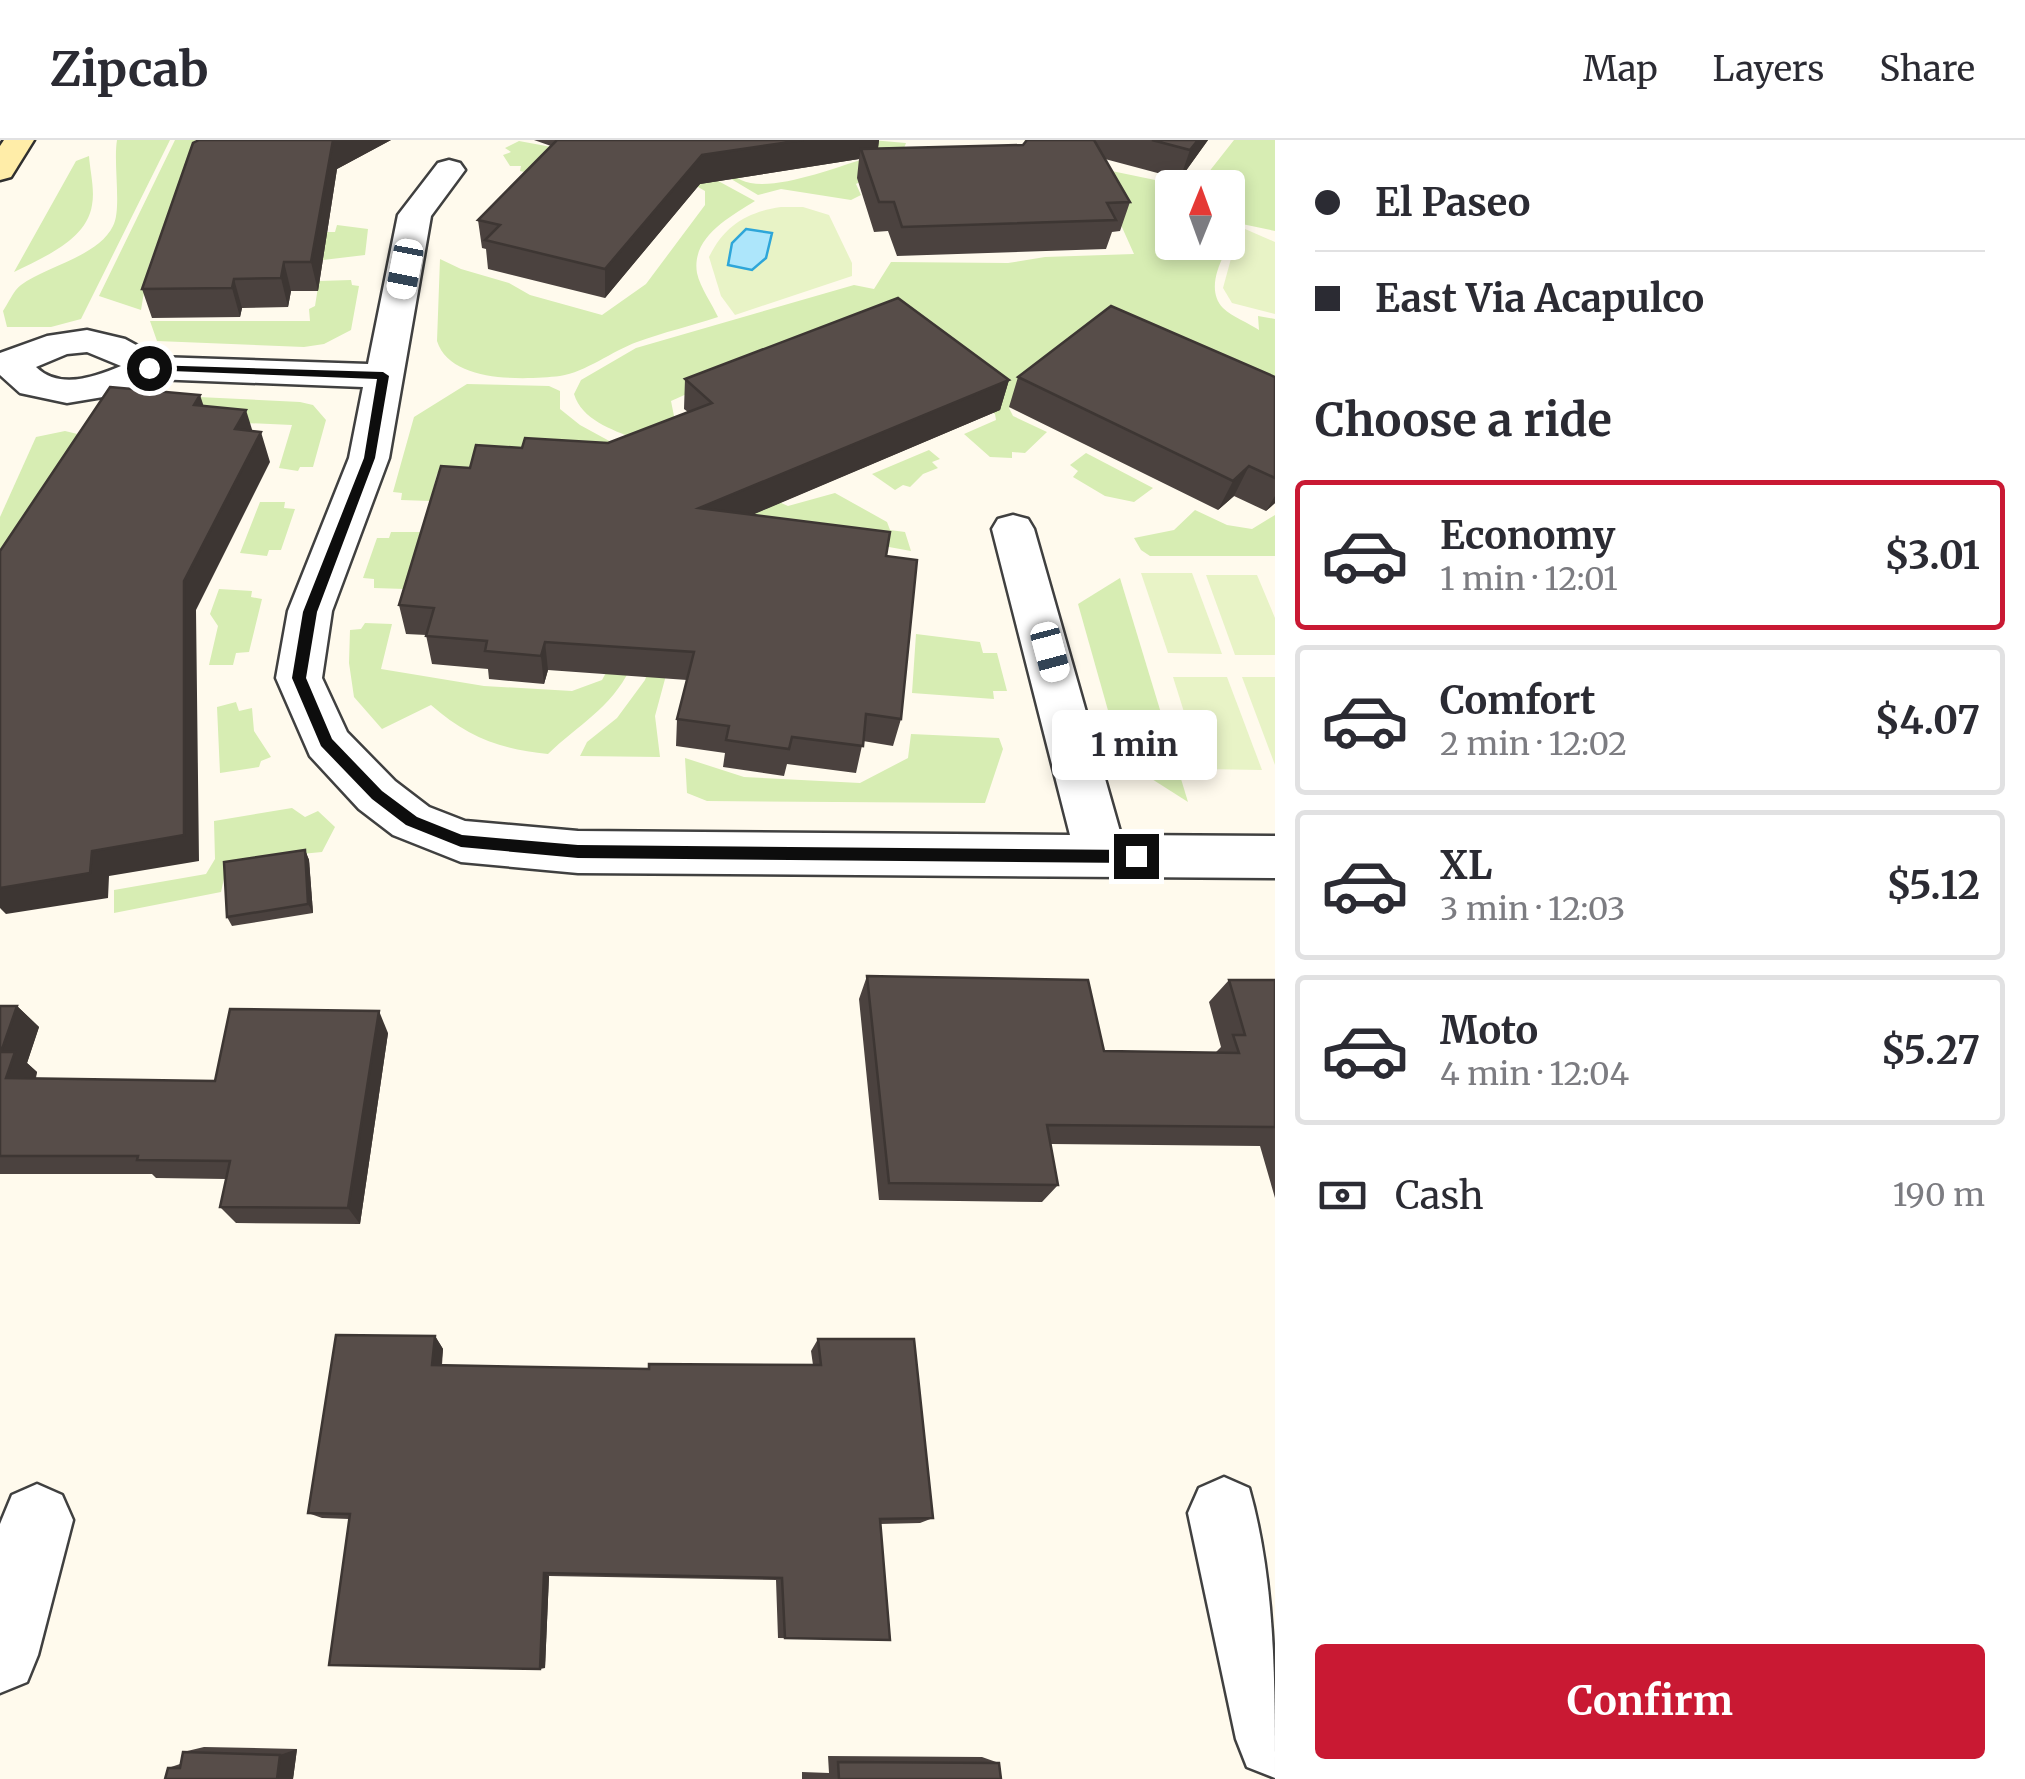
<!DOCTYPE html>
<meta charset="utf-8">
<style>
body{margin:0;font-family:Merriweather,serif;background:#f2f2f3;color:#2b2b33;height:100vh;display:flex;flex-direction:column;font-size:38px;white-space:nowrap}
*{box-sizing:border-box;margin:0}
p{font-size:32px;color:#7c7c81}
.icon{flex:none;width:55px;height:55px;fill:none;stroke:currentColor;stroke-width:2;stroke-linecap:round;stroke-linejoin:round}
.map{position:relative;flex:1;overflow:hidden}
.drawer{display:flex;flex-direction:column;background:#fff;width:750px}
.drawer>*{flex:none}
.banner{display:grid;align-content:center;height:220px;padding:0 40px;background:#fff}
.needle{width:65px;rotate:1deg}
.controls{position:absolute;left:1155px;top:30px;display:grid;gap:20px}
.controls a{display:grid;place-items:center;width:90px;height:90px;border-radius:10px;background:#fff;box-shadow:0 5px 15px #0003;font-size:50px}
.end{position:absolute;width:45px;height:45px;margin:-22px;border:12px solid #0d0d0d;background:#fff;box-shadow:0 0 0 5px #fff}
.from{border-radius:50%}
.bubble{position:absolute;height:70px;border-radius:10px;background:#fff;box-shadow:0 5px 15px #0003;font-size:32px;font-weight:700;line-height:70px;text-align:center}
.car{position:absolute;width:30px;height:60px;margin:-30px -15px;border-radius:12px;box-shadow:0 0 8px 2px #0007;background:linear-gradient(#fff 24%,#345 0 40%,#fff 0 76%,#345 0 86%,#fff 0)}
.banner b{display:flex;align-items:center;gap:35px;height:95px;font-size:38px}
.banner b+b{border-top:2px solid #e1e1e2}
.banner i{width:25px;height:25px;background:#2b2b33}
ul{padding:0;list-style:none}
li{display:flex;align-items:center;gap:30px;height:150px;margin:0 20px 15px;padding:0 20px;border:5px solid #e1e1e2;border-radius:10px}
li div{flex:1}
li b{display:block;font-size:38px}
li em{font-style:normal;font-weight:700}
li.current{border-color:#c91933}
li>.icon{width:90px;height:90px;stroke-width:1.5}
h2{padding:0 40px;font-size:45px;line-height:120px}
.pay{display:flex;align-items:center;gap:25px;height:110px;padding:0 40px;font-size:38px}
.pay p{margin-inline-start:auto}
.primary-button{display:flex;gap:20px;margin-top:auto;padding:20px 40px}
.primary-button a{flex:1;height:115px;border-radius:10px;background:#c91933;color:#fff;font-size:40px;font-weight:700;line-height:115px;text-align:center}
header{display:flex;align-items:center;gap:60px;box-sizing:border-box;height:140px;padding:0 50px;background:#fff;border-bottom:2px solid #e1e1e2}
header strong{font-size:48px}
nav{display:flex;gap:55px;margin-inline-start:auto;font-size:35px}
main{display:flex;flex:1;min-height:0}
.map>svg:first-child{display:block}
.green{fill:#d7edb3}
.pitch{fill:#e8f3c6}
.water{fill:#ade6fb;stroke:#2ea6d9;stroke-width:2.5}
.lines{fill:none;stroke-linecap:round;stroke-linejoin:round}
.minor-casing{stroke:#404040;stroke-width:5}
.secondary-casing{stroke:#2f2f2f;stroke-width:5}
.minor{fill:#fff;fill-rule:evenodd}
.secondary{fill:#ffeda8;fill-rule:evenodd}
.wall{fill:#4b423f}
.shaded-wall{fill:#3d3633}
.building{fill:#574d49;stroke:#3d3633;stroke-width:2.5}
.route{fill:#0d0d0d}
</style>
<header>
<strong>Zipcab</strong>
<nav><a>Map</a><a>Layers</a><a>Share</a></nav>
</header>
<main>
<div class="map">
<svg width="1275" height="1639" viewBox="0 0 1275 1639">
<rect width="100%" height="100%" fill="#fffaed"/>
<g class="green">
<path d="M117,0H170L81,179L51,187H7L3,171C8,164 13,151 21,145C44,127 98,117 113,86C122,69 113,24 117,0Z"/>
<polygon points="175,0 195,0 184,47 175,55 148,128 141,170 99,156"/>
<path d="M871,0L906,3L900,19L856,44L861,55L851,60L781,49L758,55L721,33L719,16C725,23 732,35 741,40C768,54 833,28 861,20Z"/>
<path d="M1024,0H1039L1102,29L1189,47L1172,48V102H1228V48L1197,47L1234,0H1275V91L1242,84C1229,105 1201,145 1223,168C1232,177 1249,183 1259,190L1258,176L1275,179V266L1046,234L1009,268L1013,276L1047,292L1025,313L1012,312V318L990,317L964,294L996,280L995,274L945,237L756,223L671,261L676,286L743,346L788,366L835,353L887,382L890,390L905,392L911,411L774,386L685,465L655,576L660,617L580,616L587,602L617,578L645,540L666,477L635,299C611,289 582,280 574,254L581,240L636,208L854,145L874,149L891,122L1008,123L1045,117L1134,114L1112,65Z"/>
<path d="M519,1L709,36L755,61C730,77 691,97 697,133C700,147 712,164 718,177C691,186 664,192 637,202C612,211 586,232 560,236C523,240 450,243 437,201L440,119L461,129L509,143L530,155L602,175L646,144L705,65V51L684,39L541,36L520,31L521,26H510L503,15L511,12L505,8Z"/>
<path d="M89,16C90,31 95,50 92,65C87,100 42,118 14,132L76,21Z"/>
<polygon points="337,85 368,89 365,115 323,120 326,92 335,92"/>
<polygon points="351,140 352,145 359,146 351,190 324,204 304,207 157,201 150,181 310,181 309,169 315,166 319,141"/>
<path d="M467,244L549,246L560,251V269L580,285L613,303L630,529C611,568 578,585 548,614C501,610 466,596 431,565L382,589L354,557L349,523L350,490L361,489L365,483L392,484L381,529L484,546L572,551L602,540L619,509L512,331L444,326L437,334L430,361L401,360L402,353L393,352L414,277Z"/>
<polygon points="136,254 300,262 313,265 326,280 313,327 300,327 298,331 279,328 292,285 90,276"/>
<polygon points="65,291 90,297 0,448 0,377 36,297"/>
<polygon points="929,310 940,319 932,322 938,328 923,334 910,347 903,345 895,350 872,334"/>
<polygon points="1086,313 1153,348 1134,362 1105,356 1073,337 1078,331 1070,325"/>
<polygon points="260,362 285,362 284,368 295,369 281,410 269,410 267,416 240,413"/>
<polygon points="1195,370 1227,385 1252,389 1275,375 1275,416 1150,416 1141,410 1134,398 1174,390"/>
<polygon points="391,392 420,392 405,449 374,448 374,439 363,438 377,398 389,398"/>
<polygon points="1120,438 1188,662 1122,620 1078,464"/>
<polygon points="219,449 252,451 251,457 262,459 249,512 236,513 233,525 209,525 218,486 210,474"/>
<polygon points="916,494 980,502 983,513 997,513 1007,551 993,551 994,559 912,553"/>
<polygon points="236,562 239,571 252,568 254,591 271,617 261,621 259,627 220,633 217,567"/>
<polygon points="911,594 999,598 1003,609 985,663 707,661 687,653 685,618 744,637 860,643 908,618"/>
<polygon points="292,668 305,677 318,671 335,687 322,712 228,721 221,752 114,773 114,750 206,734 215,719 214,681"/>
</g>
<g class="pitch">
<path d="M781,67H803L829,75L852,123V136L735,175L721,156L709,117C724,86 747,72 781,67Z"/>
<polygon points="1245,89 1275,102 1275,174 1232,163 1223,148 1235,104"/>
<polygon points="1141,433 1192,433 1222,514 1168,513"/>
<polygon points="1206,435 1257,435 1275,478 1275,515 1235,515"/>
<polygon points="1173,537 1227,537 1262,630 1202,629"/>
<polygon points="1242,537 1275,537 1275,625"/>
</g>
<polygon class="water" points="746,89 772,93 766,118 752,130 728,125 732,103"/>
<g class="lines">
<g class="minor-casing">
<g id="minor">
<path d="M449,20L460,23L465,30L431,76L389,318L332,471L322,538L347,592L395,641L429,667L465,681L578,691L1070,695L992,389L998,379L1013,375L1028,379L1034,389L1121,695L1275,696V738L578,733L461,722L393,695L359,669L310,616L276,538L288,471L349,318L363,247L154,239L115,255L67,263L20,253L0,235V213L47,196L87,190L125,199L158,217L368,224L398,75L438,23ZM87,212L121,226C94,237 60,250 36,227L67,214Z"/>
<path d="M1224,1337L1249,1348C1275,1439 1275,1541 1275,1638L1247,1627L1236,1599L1188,1373L1199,1348Z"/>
<polygon points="37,1344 62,1355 73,1380 38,1515 27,1542 0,1553 0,1384 12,1355"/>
</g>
</g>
<g class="secondary-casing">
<polygon id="secondary" points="4,0 34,0 11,37 0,40 0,6"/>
</g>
<use href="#minor" class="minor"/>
<use href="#secondary" class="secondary"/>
</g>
<g class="wall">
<polygon points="199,0 391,0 337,29 318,151 291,151 288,167 242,168 240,177 152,178 142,149"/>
<polygon points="534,0 879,0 878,8 1023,5 1027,0 1208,0 1180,39 1105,19 1130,62 1120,91 1112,92 1106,109 897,116 888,91 874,92 857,38 859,19 700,44 605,158 488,129 486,109 482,108 478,80 551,6"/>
<polygon points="1018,237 1275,237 1275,363 1266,371 1234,356 1218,370 1009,267"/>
<polygon points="685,239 1009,240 1000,270 751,375 886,416 901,579 893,606 863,601 856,633 787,624 784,636 723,627 725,613 676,606 677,579 687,540 548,530 544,544 489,539 488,529 432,524 426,495 406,494 399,465 470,328 522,308 608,303 688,272 684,269"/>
<polygon points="305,710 309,720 313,773 232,786 227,777"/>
<polygon points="867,836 1104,911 1215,913 1221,907 1209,862 1229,840 1275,840 1275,1058 1260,1006 1051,1004 1058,1045 1042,1062 879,1060 859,859"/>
<polygon points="0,866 17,866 39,887 27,923 37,932 36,938 215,941 388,893 360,1084 236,1083 220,1067 226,1039 156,1038 152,1034 0,1034"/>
<polygon points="435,1196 443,1209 442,1225 649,1229 813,1225 811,1211 818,1199 933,1378 920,1383 880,1384 890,1500 778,1498 776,1440 549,1436 545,1528 349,1379 322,1378 308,1373"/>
<polygon points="204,1607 297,1609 293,1639 168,1628 180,1624 183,1612"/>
<polygon points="828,1616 982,1617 999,1623 1001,1639 802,1639 802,1632 829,1633"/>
</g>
<g class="shaded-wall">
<polygon points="332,0 391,0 337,29 318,151 311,122"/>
<polygon points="803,0 879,0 877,16 861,9 859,19 700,44 605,158 605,129 702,15"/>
<polygon points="1198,0 1208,0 1180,39 1190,10"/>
<polygon points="284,122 291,151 288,167 281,138"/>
<polygon points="234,139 242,168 240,177 232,148"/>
<polygon points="1009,240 1000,270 698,398 699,368"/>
<polygon points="200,255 210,285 194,265"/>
<polygon points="246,270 255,299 235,289"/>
<polygon points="261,292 270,322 196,470 199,721 109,736 108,758 6,774 0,768 0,748 92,711 184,441"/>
<polygon points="1249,326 1234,356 1218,370 1233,341"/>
<polygon points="1275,356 1275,363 1266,371"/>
<polygon points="545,502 548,530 544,544 541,516"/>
<polygon points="305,710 309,720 313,773 308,764"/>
<polygon points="17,866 39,887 27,923 37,932 29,958 6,938 1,912"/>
<polygon points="379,871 388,893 360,1084 348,1068"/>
<polygon points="435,1196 443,1209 440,1236 432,1225"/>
<polygon points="544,1433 549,1436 545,1528 540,1529"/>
<polygon points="297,1609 293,1639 277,1639 280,1615"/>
</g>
<g class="building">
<polygon points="199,0 333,0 311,122 284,122 281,138 234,139 232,148 142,149 193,3"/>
<polygon points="557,0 803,0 702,15 605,129 485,100 500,85 478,80"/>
<polygon points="1027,0 1094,0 1130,62 1107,63 1116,80 902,87 894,62 879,62 861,9 1023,5"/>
<polygon points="1152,0 1198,0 1190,10"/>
<polygon points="898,158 1009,240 699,368 890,392 886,416 917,420 901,579 866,574 863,606 792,597 789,609 726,600 729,586 677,579 694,512 545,502 541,516 485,511 487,501 426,496 434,468 399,465 441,326 470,328 476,305 522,308 525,298 608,303 712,263 685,239"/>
<polygon points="1111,166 1275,237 1275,338 1249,326 1233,341 1018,237"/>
<polygon points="110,247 200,255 194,265 246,270 235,289 261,292 184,441 184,695 92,711 90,733 0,748 0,411"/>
<polygon points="305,710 308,764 227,777 224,722"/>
<polygon points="867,836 1088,840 1104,911 1239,913 1233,895 1245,895 1229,840 1275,840 1275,987 1047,985 1058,1045 889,1043"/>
<polygon points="0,866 17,866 1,912 15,912 6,938 215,941 230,869 379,871 348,1068 220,1067 230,1021 137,1020 138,1016 0,1016"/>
<polygon points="336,1195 435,1196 432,1225 649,1229 649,1224 821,1225 818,1199 914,1199 933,1378 880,1379 890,1500 785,1498 782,1438 544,1433 540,1529 329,1525 350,1374 308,1373"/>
<polygon points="183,1612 280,1615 277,1639 165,1639 168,1628 180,1628"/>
<polygon points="838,1622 999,1623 1001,1639 839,1639"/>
</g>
<polygon class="route" points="149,225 383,232 389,236 375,318 317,472 306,538 332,599 382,651 417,677 462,695 578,705 1136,710 1144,716 1136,723 578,718 461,707 406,685 372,659 321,606 292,538 303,472 364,318 377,239 145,230"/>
</svg>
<div class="controls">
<a><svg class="needle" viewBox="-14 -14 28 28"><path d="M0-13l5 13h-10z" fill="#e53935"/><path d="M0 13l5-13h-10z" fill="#7c7c81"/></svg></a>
</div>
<i class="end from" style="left:149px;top:228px"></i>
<i class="end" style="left:1136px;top:716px"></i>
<div class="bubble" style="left:1052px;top:570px;width:165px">1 min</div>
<i class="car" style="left:405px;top:129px;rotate:191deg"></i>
<i class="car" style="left:1050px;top:512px;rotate:165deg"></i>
</div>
<section class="drawer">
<div class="banner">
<b><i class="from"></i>El Paseo</b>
<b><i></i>East Via Acapulco</b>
</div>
<h2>Choose a ride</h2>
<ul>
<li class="current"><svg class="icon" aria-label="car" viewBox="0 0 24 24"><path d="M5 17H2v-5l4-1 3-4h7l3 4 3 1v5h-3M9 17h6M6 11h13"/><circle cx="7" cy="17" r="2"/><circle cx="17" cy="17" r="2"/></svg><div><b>Economy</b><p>1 min · 12:01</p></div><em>$3.01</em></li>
<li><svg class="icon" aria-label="car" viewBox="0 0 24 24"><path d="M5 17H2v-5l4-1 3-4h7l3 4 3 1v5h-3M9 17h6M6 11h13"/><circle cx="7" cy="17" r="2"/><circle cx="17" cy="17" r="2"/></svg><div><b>Comfort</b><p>2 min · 12:02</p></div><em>$4.07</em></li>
<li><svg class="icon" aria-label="car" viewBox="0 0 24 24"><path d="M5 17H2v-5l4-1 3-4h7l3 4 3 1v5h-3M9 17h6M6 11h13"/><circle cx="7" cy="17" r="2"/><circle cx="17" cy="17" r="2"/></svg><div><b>XL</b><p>3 min · 12:03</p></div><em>$5.12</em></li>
<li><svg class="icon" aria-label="car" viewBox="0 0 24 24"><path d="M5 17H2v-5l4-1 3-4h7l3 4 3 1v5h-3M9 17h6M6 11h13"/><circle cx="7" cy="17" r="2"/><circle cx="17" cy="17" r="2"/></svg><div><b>Moto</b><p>4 min · 12:04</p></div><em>$5.27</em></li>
</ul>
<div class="pay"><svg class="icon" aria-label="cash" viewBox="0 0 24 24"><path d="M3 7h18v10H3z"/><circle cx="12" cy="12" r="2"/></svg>Cash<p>190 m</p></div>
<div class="primary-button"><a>Confirm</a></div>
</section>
</main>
